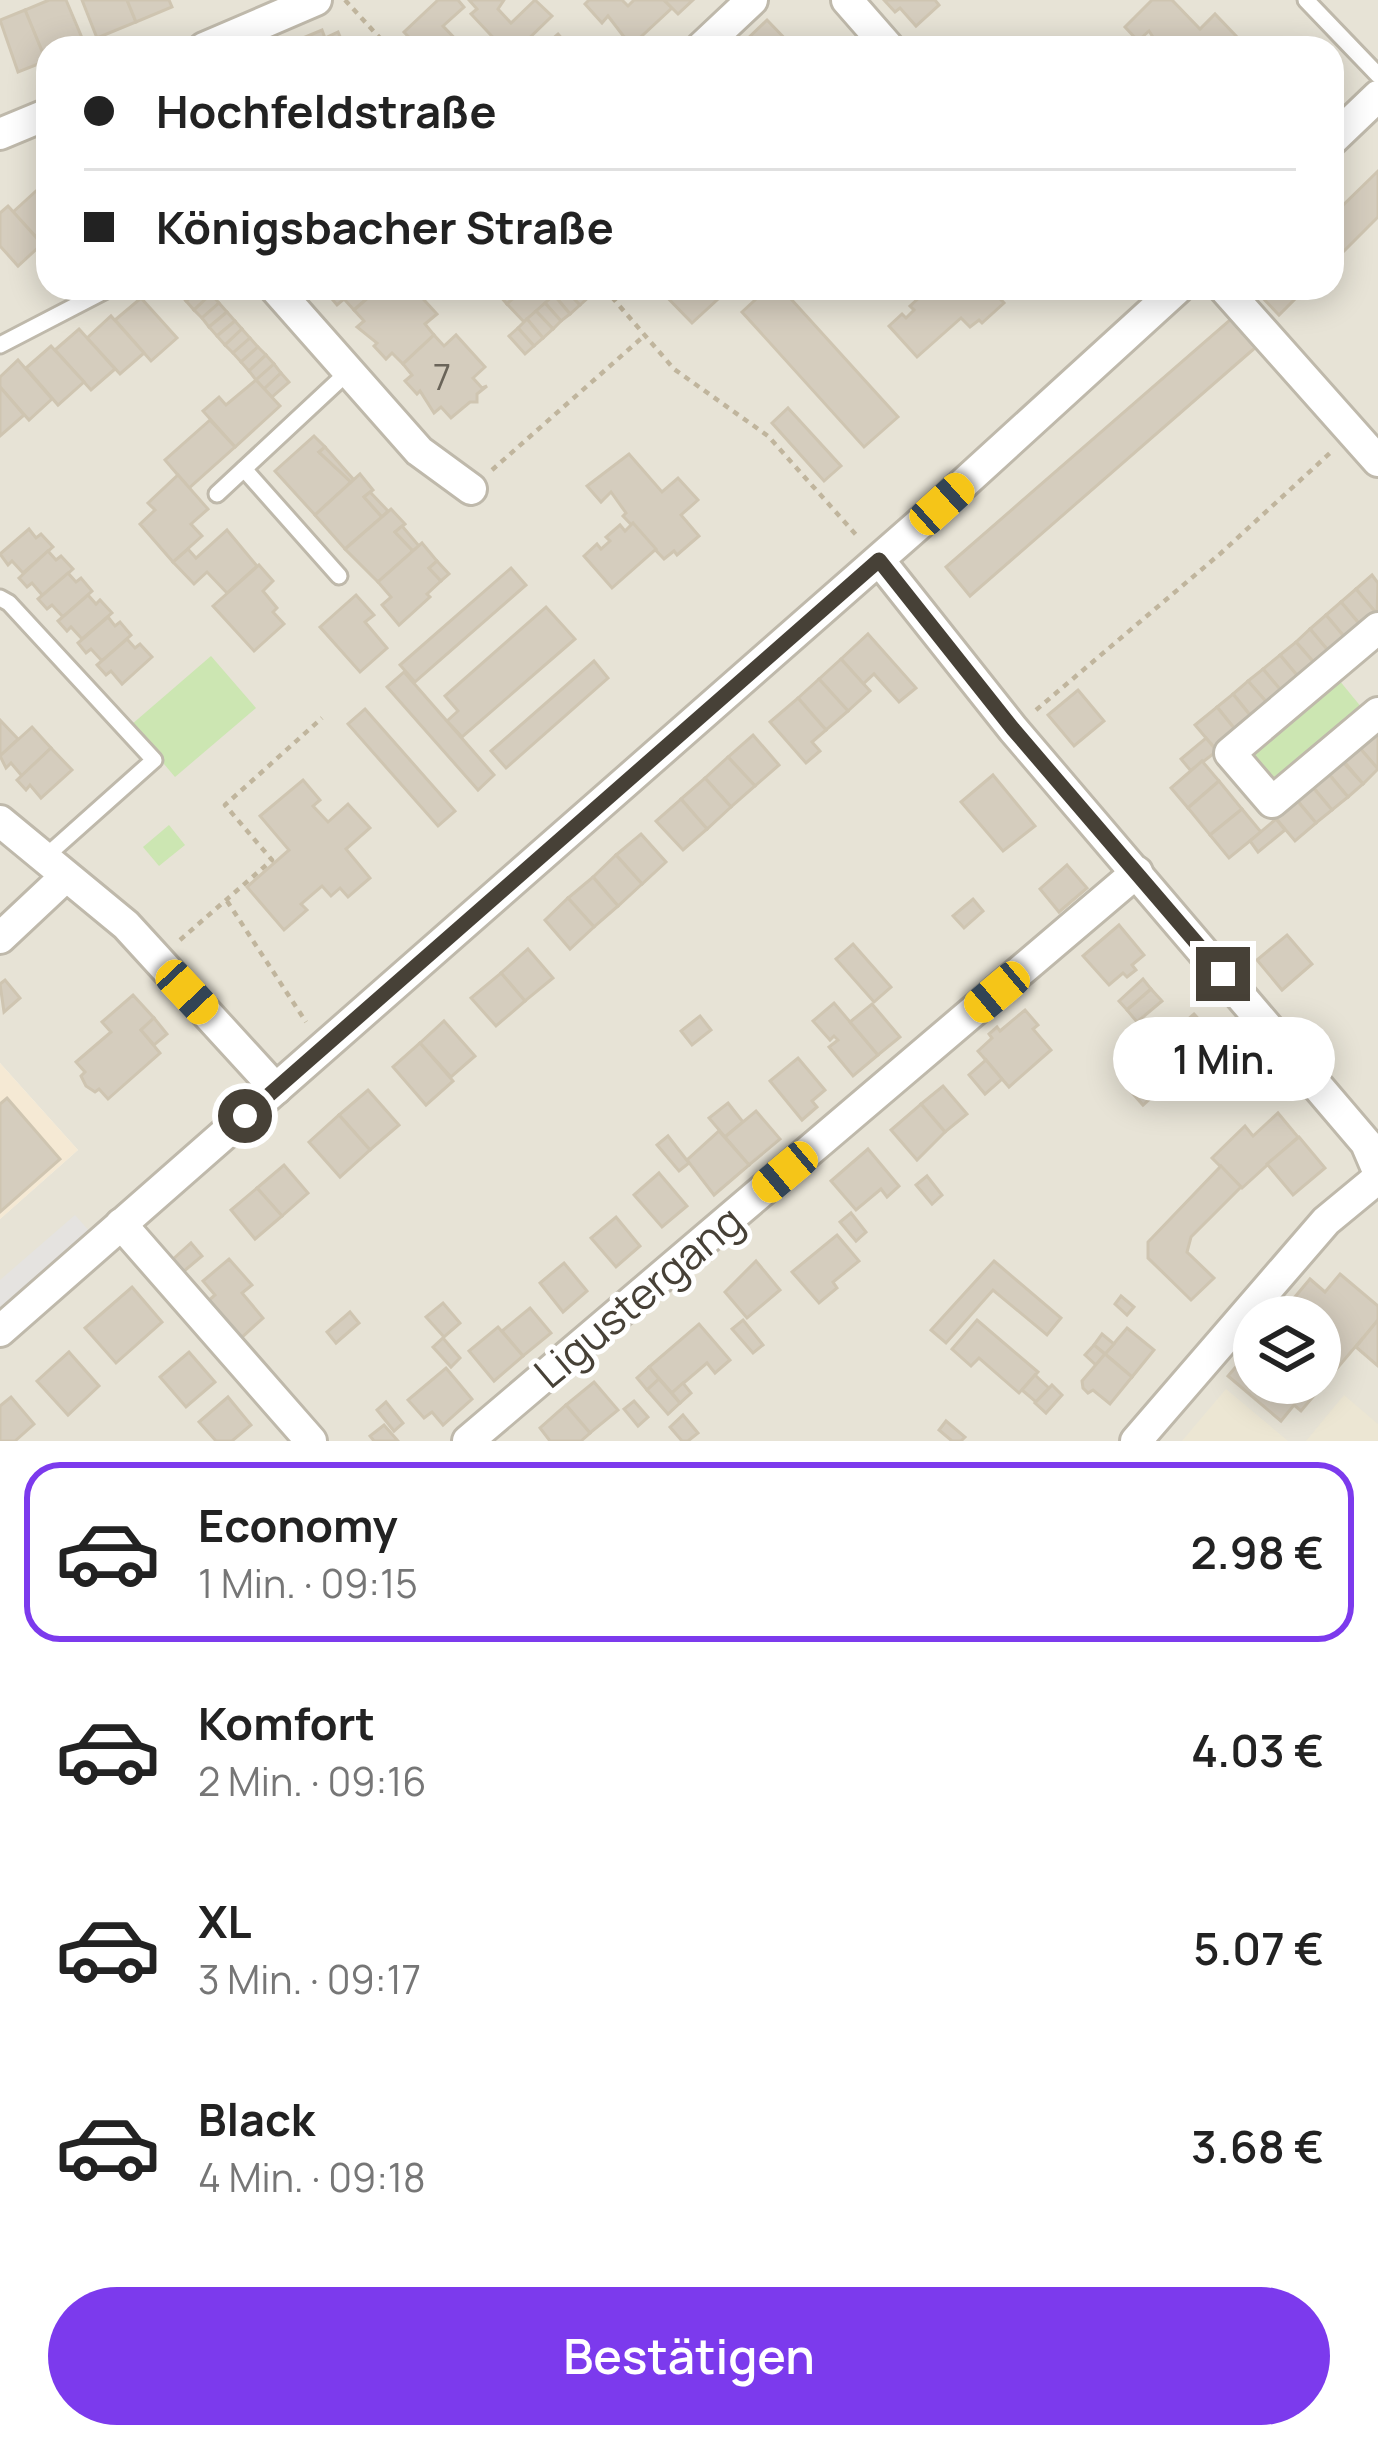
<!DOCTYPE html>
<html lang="de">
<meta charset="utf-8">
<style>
body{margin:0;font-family:Manrope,sans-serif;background:#f6f6f6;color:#222;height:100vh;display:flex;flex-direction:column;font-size:45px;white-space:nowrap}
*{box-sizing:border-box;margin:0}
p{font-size:39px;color:#767676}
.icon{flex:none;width:66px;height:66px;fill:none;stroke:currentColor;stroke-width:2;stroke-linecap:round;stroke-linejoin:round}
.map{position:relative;height:1441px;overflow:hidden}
.drawer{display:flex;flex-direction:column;background:#fff;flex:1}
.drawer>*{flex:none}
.hud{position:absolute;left:36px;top:36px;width:1308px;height:264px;border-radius:36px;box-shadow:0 6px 30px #0003;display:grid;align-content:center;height:264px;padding:0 48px;background:#fff}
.tools{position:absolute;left:1233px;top:1296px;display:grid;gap:24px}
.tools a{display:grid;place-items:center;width:108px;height:108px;border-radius:50%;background:#fff;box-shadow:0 6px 30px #0003;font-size:60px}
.end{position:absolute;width:54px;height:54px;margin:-27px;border:15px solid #474137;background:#fff;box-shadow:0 0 0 6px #fff}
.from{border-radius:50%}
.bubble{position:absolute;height:84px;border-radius:42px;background:#fff;box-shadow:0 6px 30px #0003;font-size:39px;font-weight:600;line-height:84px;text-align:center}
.car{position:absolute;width:36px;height:72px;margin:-36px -18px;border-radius:15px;box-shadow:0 0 9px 3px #0007;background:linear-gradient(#f5c518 24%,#345 0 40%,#f5c518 0 76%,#345 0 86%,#f5c518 0)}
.hud b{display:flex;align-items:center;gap:42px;height:114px;font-size:45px}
.hud b+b{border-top:3px solid #e0e0e0}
.hud i{width:30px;height:30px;background:#222}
ul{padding:21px 0 0;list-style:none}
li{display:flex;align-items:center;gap:36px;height:180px;margin:0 24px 18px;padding:0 24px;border:6px solid transparent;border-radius:36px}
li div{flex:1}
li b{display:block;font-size:45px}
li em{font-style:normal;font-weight:600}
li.current{border-color:#7c3aed}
li>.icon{width:108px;height:108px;stroke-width:1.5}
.primary-button{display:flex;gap:24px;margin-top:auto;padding:24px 48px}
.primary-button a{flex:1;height:138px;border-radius:72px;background:#7c3aed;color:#fff;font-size:48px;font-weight:600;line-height:138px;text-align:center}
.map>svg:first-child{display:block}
.residential{fill:#e7e3d6;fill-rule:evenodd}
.commercial{fill:#f5e9d4}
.education{fill:#ece6d3}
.green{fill:#cce6b2}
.parking{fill:#e5e3e0}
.building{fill:#d5cdbe;stroke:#cfc5b1;stroke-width:3}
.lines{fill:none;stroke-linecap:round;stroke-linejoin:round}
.service-casing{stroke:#bfb9ab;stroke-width:21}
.minor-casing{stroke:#bfb9ab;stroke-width:36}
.path{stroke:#c0b59d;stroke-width:4.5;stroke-dasharray:6 6;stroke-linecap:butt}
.service{stroke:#fff;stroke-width:15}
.minor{stroke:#fff;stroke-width:30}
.route{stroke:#474137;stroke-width:15}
.labels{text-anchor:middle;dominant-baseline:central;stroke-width:10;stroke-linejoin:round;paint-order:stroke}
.number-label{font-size:36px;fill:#6a6459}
.street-label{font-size:42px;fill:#474137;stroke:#fff}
</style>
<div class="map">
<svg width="1378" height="1441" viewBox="0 0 1378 1441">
<rect width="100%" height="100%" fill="#f3f1e8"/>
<path class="residential" d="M0,0H1378V1441H0V1219L78,1150L0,1063ZM48,48H1332V288H48ZM1254,1317H1320V1383H1254Z"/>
<polygon class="commercial" points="0,1063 78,1150 0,1219"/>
<g class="education">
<polygon points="1226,1389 1288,1441 1182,1441"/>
<polygon points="1344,1395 1378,1424 1378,1441 1306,1441"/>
</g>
<g class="green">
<polygon points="211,656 256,708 175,777 131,725"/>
<polygon points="1330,669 1371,719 1272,802 1230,753"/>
<polygon points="169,825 185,845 159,866 143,847"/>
</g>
<polygon class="parking" points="75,1215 100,1243 0,1331 0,1280"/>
<g class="building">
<polygon points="49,0 66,0 85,45 48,48 46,61 25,10"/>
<polygon points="82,0 127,0 136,22 97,38"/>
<polygon points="127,0 169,0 172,7 136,22"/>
<polygon points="438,0 458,0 464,7 443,26 464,48 419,48 404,32"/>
<polygon points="469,0 504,0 498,9 511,23 535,0 552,16 519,48 503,48 471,14 477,9"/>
<polygon points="589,0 622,0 628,6 634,0 664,0 672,8 631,46 608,16 602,23 585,4"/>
<polygon points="664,0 693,0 678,14"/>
<polygon points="884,0 935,0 939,5 916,26 900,8 895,12"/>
<polygon points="1152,0 1172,0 1200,29 1215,14 1236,36 1223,48 1160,48 1149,31 1138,41 1125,27"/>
<polygon points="25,10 46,61 18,72 0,20"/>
<polygon points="767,20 794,48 744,48 741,45"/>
<polygon points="322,30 325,38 338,32 345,48 280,48 304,42 303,38"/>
<polygon points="558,34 570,48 542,48 544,46"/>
<polygon points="1378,171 1378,217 1332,263 1332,216"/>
<polygon points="36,191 48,204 48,250 13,212"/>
<polygon points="8,206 42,244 18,266 0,246 0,213"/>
<polygon points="183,288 201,288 186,301 178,292"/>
<polygon points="201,288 211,294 194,310 186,301"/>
<polygon points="331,288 379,288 354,310 344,299 337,305 326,292"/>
<polygon points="379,288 392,288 396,292 401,288 413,288 437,314 425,324 434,335 403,364 392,353 386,359 374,346 377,343 357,327 364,321 354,310"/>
<polygon points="493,288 525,288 507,304"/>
<polygon points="525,288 562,288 524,322 507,304"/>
<polygon points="564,288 580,305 570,314 554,295"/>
<polygon points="564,288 581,288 589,297 580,305"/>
<polygon points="658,288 730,288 692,323"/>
<polygon points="768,288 781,288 898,417 864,447 742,312"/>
<polygon points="930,288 990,288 1004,303 982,323 979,320 970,327 961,318 917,357 889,326 902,314 906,318 914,310 910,306"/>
<polygon points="1259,288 1306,288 1279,315 1256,291"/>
<polygon points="211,294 219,303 202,318 194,310"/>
<polygon points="554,295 570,314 561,321 545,303"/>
<polygon points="141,298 177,338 151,361 115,320"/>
<polygon points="219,303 227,312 209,327 202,318"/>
<polygon points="545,303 561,321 553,329 536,311"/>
<polygon points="536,311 553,329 543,338 527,319"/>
<polygon points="227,312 235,321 217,336 209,327"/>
<polygon points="111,316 144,353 120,374 87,338"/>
<polygon points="527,319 543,338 534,346 518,328"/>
<polygon points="1231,319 1256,347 970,596 946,567"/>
<polygon points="235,321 242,329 225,345 217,336"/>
<polygon points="518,328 534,346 525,354 509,336"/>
<polygon points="79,329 115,369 91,390 55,350"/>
<polygon points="242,329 250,338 233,353 225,345"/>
<polygon points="434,335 444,346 456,335 485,367 473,378 482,388 487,386 477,394 477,402 470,402 451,418 441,407 434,413 420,391 417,394 405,381 412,375 403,364"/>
<polygon points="250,338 258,347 241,362 233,353"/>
<polygon points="51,346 84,382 58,405 26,368"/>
<polygon points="258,347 266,355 249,371 241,362"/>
<polygon points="266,355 274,364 256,380 249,371"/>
<polygon points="18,360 52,399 29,420 0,387 0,377"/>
<polygon points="274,364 281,373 264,389 256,380"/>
<polygon points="281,373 289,382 272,397 264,389"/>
<polygon points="256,380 280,406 235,447 203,411 219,397 226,405"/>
<polygon points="0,387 24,415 0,436"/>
<polygon points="788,408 841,466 824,481 772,423"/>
<polygon points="210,420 235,447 189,488 165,460"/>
<polygon points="314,436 325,447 319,452 351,482 315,515 275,471"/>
<polygon points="325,447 354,480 351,482 319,452"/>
<polygon points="629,454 662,492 678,478 698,500 681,515 699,536 677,555 674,551 664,559 623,516 626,513 611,492 601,502 587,486"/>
<polygon points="360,474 373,490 364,497 382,517 345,549 315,515"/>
<polygon points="178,475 208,509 191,524 202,536 173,562 140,524 155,510 148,503"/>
<polygon points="370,492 388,511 382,517 364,497"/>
<polygon points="391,509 405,524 395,532 413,551 378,582 345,549"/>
<polygon points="633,523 656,549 612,588 584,556 597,544 601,549 610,541 606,537 620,525 625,531"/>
<polygon points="402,526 419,546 413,551 395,532"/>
<polygon points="29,529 36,538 41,534 53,547 23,573 12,561 8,565 0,554"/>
<polygon points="227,530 257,566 227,593 207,572 194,584 173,562 188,549 196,558"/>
<polygon points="422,543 437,561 429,568 441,581 427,594 430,597 399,625 382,605 391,597 378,582"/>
<polygon points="48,551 56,560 61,556 73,569 43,596 32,583 27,587 19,578"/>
<polygon points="437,561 449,574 441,581 429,568"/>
<polygon points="259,565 273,581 263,591 277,608 273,612 284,624 254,651 213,606"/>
<polygon points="511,568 526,585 415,682 400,665"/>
<polygon points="68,573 76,582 81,578 92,591 63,617 52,605 47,609 38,599"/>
<polygon points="1372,575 1378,583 1377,614 1356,589"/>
<polygon points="1356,589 1377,614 1362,627 1341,602"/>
<polygon points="88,595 96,604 100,600 112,613 82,639 71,627 67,631 58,621"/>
<polygon points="356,595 374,615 365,622 387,648 360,672 320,627"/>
<polygon points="1341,602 1362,627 1347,640 1326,615"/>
<polygon points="546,607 575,639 462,737 447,721 458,711 445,696"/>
<polygon points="1326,615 1347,640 1331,654 1310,629"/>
<polygon points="108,617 115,626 120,622 131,635 102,661 91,649 86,653 78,643"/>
<polygon points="1310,629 1331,654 1317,666 1296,642"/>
<polygon points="868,634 916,688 899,702 874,674 863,684 841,659"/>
<polygon points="127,639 135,648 140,644 152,657 122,684 111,671 106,675 97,665"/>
<polygon points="1296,642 1317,666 1301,680 1280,655"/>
<polygon points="1280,655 1301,680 1284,694 1263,669"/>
<polygon points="841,659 870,691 848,711 819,679"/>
<polygon points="594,661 608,678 506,768 491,751"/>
<polygon points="1263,669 1284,694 1270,706 1248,681"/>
<polygon points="404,672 494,775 478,790 387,687"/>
<polygon points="819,679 848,711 826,730 798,698"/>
<polygon points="1248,681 1270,706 1254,720 1233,694"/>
<polygon points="1078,690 1104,721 1074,746 1048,715"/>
<polygon points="1233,694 1254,720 1238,733 1217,707"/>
<polygon points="798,698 826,730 812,742 820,751 806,763 770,722"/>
<polygon points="1217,707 1238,733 1217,751 1195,725"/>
<polygon points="365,709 455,811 438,826 348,724"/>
<polygon points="0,720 18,739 0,756"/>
<polygon points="32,727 51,748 22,776 11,763 6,768 0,756"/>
<polygon points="1374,732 1378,737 1378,769 1358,746"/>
<polygon points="753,735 779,765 755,786 728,757"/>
<polygon points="1206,738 1217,751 1191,771 1181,759"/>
<polygon points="1358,746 1378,769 1363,784 1342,759"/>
<polygon points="51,748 72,770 41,798 30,785 26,790 17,780"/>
<polygon points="728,757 755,786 731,807 705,778"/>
<polygon points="1341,760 1363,784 1348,797 1327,772"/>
<polygon points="1202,761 1219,781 1188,808 1171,788"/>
<polygon points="1327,772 1348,797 1332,810 1311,785"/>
<polygon points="993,775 1035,826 1003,851 961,802"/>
<polygon points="705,778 731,807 707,829 681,799"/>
<polygon points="303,780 320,800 313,806 328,822 348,804 370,828 346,849 370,878 348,897 340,888 331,896 322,886 301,904 307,910 284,930 247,887 289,850 260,816"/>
<polygon points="1219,781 1242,809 1210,835 1188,808"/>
<polygon points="1311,785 1332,810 1316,823 1295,798"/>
<polygon points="1295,798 1316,823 1295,841 1274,816"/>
<polygon points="681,799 707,829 683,850 656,821"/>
<polygon points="1242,809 1261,832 1229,858 1210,835"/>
<polygon points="1276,819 1285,830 1258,852 1250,841"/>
<polygon points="641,834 666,862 642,884 616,855"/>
<polygon points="616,855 642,884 618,906 593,877"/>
<polygon points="1067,865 1087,888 1059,912 1040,889"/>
<polygon points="593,877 618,906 594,927 568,898"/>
<polygon points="568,898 594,927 570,949 545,920"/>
<polygon points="973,899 983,911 964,928 953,916"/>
<polygon points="1119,925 1144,955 1132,965 1136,970 1127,977 1123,973 1109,985 1083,956"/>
<polygon points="1287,935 1312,964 1282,990 1257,960"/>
<polygon points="853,944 891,987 874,1002 836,959"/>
<polygon points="528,949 553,978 525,1001 501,973"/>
<polygon points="501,973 525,1001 496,1026 471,998"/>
<polygon points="1143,979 1151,989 1127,1010 1119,1001"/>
<polygon points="5,980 20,998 4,1012 0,984"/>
<polygon points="1151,989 1162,1001 1137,1022 1127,1010"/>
<polygon points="133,995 154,1018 141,1030 160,1053 108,1099 99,1089 95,1092 86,1086 81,1076 85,1072 76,1062 111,1032 102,1022"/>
<polygon points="834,1003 878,1055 853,1076 829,1047 838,1040 834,1036 830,1040 813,1021"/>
<polygon points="872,1004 900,1037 878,1055 850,1022"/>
<polygon points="1025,1010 1038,1025 1033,1029 1051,1050 1009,1087 978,1051 992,1038 989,1034 997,1027 1000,1031"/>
<polygon points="1194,1014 1217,1039 1186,1066 1164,1040"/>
<polygon points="700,1016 711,1030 692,1045 681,1031"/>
<polygon points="154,1018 167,1034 154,1045 141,1030"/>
<polygon points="444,1021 475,1056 451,1077 420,1043"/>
<polygon points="1217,1039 1240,1067 1211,1093 1186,1066"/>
<polygon points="420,1043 453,1081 426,1105 393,1067"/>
<polygon points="1176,1054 1186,1066 1143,1105 1127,1087 1160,1057 1166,1062"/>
<polygon points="798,1058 825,1090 812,1101 817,1107 802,1120 770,1081"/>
<polygon points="986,1060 1002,1079 985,1094 969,1075"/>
<polygon points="943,1086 967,1114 945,1132 921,1104"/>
<polygon points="368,1090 399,1125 370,1150 339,1115"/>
<polygon points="7,1098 60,1159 0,1212 0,1104"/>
<polygon points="728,1103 743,1122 725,1137 709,1118"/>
<polygon points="921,1104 945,1132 917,1160 891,1130"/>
<polygon points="756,1111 780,1139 749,1165 725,1137"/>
<polygon points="1278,1113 1298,1137 1242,1188 1212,1158 1245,1126 1253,1136"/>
<polygon points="339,1115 370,1150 340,1177 309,1142"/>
<polygon points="719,1131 749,1165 714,1195 687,1160"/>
<polygon points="668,1136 689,1163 679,1171 657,1145"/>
<polygon points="1299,1137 1325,1168 1293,1195 1267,1164"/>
<polygon points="868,1149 899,1186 887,1197 881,1189 856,1210 831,1181"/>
<polygon points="284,1165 308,1193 282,1216 257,1188"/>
<polygon points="1221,1166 1241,1187 1191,1237 1187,1252 1214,1278 1191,1300 1148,1258 1148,1242"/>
<polygon points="659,1173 687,1206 662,1227 634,1195"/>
<polygon points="927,1176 942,1195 932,1204 916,1185"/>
<polygon points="257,1188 282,1216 255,1239 231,1210"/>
<polygon points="851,1213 866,1232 856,1241 840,1222"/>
<polygon points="616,1217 640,1246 616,1267 591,1238"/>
<polygon points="837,1235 859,1261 833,1282 837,1288 819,1303 792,1272"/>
<polygon points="191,1243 202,1256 183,1272 172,1260"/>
<polygon points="229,1259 252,1285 242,1293 263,1318 241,1338 208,1301 215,1295 203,1281"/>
<polygon points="756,1261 780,1290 747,1318 725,1292"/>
<polygon points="994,1261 1061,1318 1047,1335 993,1290 946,1343 931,1330"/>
<polygon points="564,1263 587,1291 563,1312 540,1283"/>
<polygon points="1340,1274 1378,1306 1378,1320 1301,1411 1294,1405 1281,1421 1228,1376 1254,1345 1254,1383 1320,1383 1320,1317 1278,1317 1310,1279 1325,1292"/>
<polygon points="132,1287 162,1322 116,1363 85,1328"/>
<polygon points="1121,1296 1134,1307 1127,1315 1115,1304"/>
<polygon points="443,1303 460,1323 444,1337 426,1317"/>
<polygon points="530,1308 551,1333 523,1356 502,1331"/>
<polygon points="350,1312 359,1323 336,1343 327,1332"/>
<polygon points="743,1320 763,1345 753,1353 732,1329"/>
<polygon points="977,1320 1038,1372 1019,1393 979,1358 971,1366 952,1349"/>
<polygon points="1378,1320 1378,1366 1356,1347"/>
<polygon points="699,1324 730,1360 715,1373 707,1363 672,1393 649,1367"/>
<polygon points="498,1327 523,1356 494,1381 469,1351"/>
<polygon points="1127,1328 1154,1350 1132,1377 1105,1354"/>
<polygon points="1102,1334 1114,1344 1105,1354 1094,1345"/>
<polygon points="443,1338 460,1358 451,1367 433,1347"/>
<polygon points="1094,1345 1105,1354 1096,1365 1085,1355"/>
<polygon points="69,1352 99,1386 68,1415 37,1381"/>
<polygon points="189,1352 215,1382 186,1407 160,1377"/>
<polygon points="1105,1354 1132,1377 1110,1404 1093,1390 1088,1393 1083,1388 1082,1381"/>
<polygon points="649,1367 659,1379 647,1390 637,1378"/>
<polygon points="446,1368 472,1399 443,1425 432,1412 424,1418 408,1400"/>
<polygon points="1035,1375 1049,1388 1036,1402 1022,1390"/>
<polygon points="659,1379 680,1403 668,1414 647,1390"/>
<polygon points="594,1382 618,1410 590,1433 566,1405"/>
<polygon points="683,1383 691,1393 680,1403 672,1393"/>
<polygon points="1052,1385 1062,1395 1046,1413 1035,1403"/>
<polygon points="11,1397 34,1424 15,1441 0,1441 0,1406"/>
<polygon points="228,1397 251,1425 232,1441 216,1441 199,1422"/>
<polygon points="634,1401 648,1417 638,1426 624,1409"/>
<polygon points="386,1402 403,1423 394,1431 377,1410"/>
<polygon points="566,1405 590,1433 581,1441 550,1441 540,1428"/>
<polygon points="683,1415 698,1433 688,1441 682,1441 670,1427"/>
<polygon points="946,1421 965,1437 961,1441 952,1441 939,1430"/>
<polygon points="384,1425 398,1441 374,1441 370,1436"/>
</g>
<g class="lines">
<g class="service-casing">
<g id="service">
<polyline points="1306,0 1378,75"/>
<polyline points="0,345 110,288"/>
<polyline points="244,469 339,576"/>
<polyline points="217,494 349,371"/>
<polyline points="0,598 9,603 154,760 44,858"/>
</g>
</g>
<g class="minor-casing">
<g id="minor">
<polyline points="847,0 889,48"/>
<polyline points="204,48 316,0"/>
<polyline points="701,48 752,0"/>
<polyline points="0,134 48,114"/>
<polyline points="1332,140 1378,96"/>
<polyline points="275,288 419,451 471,489"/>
<polyline points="1224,288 1378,461"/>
<polyline points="879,560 1013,729 1366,1143 1378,1171"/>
<polyline points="1378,628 1230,753 1272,802 1378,713"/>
<polyline points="0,821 126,925 276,1089"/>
<polyline points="0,938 65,877"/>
<polyline points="121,1224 311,1441"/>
<polyline points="0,1331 917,526 1178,288"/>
<polyline points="468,1441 1137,872"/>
<polyline points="1136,1441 1326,1221 1378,1178"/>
</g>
</g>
<g class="path">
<polyline points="345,0 389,48"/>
<polyline points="604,288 674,369 768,436 859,538"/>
<polyline points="492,470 645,335"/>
<polyline points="1036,710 1221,553 1330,453"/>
<polyline points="227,901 306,1022"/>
<polyline points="180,940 272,860 225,805 322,718"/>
</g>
<use href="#service" class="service"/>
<use href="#minor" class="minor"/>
</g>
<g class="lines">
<polyline class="route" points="245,1116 879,560 1013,729 1223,974"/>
</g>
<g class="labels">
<g class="number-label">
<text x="442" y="376">7</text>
</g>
<g class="street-label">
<text transform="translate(638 1296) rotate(-40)">Ligustergang</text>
</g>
</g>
</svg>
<div class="tools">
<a><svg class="icon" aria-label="layers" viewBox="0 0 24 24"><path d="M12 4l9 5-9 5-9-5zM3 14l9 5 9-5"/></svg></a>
</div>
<i class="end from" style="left:245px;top:1116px"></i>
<i class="end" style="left:1223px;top:974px"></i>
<div class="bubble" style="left:1113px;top:1017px;width:222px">1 Min.</div>
<i class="car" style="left:942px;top:504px;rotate:48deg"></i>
<i class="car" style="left:187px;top:992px;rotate:137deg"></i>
<i class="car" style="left:997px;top:992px;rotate:230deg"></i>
<i class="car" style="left:785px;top:1172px;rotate:230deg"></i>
<div class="hud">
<b><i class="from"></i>Hochfeldstraße</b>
<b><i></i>Königsbacher Straße</b>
</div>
</div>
<section class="drawer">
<ul>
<li class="current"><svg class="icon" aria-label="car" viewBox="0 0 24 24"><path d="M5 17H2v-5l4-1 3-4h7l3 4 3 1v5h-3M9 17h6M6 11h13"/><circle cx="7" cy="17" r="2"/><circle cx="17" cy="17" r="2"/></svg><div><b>Economy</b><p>1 Min. · 09:15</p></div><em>2.98 €</em></li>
<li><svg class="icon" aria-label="car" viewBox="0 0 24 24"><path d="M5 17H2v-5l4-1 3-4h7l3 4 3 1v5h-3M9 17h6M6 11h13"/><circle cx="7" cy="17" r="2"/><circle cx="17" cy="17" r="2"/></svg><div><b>Komfort</b><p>2 Min. · 09:16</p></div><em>4.03 €</em></li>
<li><svg class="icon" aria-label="car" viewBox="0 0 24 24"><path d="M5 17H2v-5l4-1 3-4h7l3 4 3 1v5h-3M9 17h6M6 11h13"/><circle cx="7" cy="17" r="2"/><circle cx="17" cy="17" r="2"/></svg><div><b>XL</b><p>3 Min. · 09:17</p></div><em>5.07 €</em></li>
<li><svg class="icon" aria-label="car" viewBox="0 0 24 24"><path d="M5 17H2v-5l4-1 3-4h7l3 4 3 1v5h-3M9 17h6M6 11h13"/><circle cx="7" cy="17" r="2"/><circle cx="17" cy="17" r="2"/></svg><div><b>Black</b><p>4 Min. · 09:18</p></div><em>3.68 €</em></li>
</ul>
<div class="primary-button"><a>Bestätigen</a></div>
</section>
